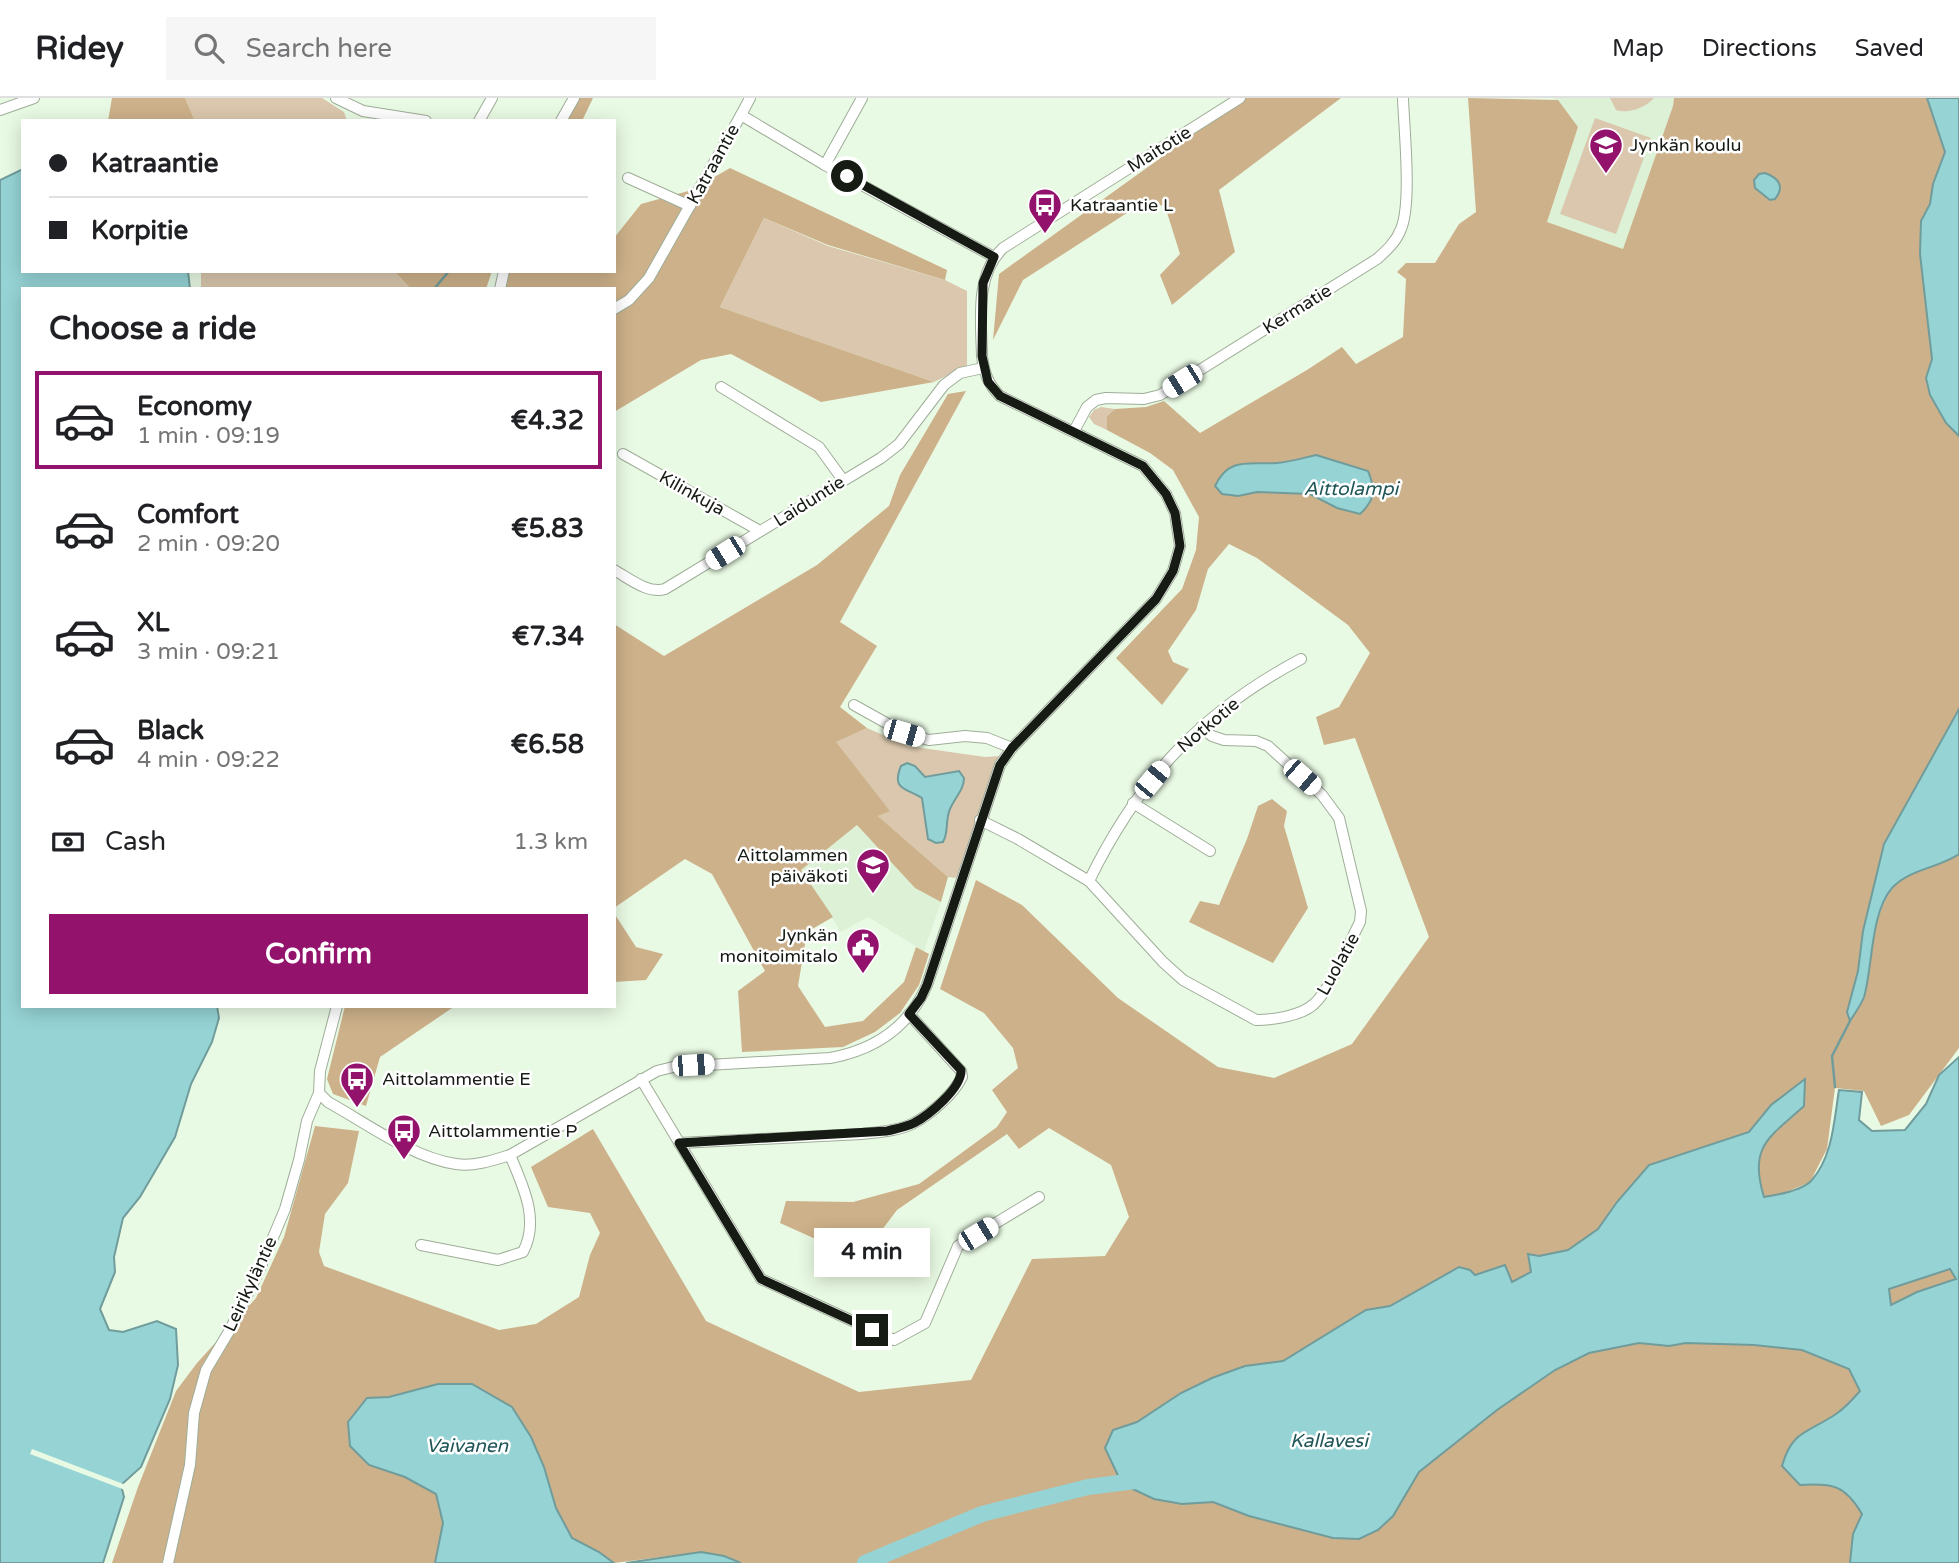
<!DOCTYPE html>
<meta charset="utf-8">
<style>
body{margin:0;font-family:"Varela Round",sans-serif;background:#f6f6f6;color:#202124;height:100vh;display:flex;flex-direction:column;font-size:26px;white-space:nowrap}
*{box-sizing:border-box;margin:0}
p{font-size:23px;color:#757577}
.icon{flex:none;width:38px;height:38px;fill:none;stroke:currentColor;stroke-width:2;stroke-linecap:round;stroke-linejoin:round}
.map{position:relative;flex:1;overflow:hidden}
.side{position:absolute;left:21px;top:189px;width:595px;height:721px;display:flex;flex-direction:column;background:#fff;border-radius:0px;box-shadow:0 4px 18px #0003}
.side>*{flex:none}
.hud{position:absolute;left:21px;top:21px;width:595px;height:154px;border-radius:0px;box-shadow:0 4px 18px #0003;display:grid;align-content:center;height:154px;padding:0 28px;background:#fff}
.end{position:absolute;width:32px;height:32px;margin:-16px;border:9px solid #161b14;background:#fff;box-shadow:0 0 0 4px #fff}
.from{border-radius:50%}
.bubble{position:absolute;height:49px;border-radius:0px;background:#fff;box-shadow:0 4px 18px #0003;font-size:23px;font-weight:700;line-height:49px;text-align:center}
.car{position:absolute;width:21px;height:42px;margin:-21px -10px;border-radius:9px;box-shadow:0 0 5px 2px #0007;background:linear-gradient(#fff 24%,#345 0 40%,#fff 0 76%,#345 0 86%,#fff 0)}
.hud b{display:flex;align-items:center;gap:24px;height:66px;font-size:26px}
.hud b+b{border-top:2px solid #e0e0e0}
.hud i{width:18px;height:18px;background:#202124}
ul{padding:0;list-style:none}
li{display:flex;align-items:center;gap:21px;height:98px;margin:0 14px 10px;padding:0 14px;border:4px solid transparent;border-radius:0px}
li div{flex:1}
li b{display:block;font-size:26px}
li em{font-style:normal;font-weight:700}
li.active{border-color:#93126c}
li>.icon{width:63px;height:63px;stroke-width:1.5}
h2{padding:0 28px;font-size:32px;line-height:84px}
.pay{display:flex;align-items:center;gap:18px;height:77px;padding:0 28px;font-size:26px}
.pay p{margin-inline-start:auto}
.button{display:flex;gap:14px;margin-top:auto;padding:14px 28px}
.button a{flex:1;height:80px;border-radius:0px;background:#93126c;color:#fff;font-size:28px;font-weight:700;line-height:80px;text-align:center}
header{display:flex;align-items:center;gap:42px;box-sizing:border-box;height:98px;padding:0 35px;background:#fff;border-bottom:2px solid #e0e0e0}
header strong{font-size:33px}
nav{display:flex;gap:38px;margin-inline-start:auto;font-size:24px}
.search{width:490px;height:63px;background:#f6f6f6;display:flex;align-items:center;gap:18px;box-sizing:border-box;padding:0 24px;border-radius:0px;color:#757577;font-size:26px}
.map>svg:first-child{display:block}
.built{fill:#dcf1d5}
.green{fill:#dac7ad}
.forest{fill:#cdb18a;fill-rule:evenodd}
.water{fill:#96d3d5;stroke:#709c9b;stroke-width:2;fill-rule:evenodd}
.pier{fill:#e9fae4}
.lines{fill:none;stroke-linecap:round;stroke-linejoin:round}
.stream{stroke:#709c9b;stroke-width:2.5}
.river{stroke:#96d3d5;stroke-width:16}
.minor-casing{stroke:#9ead98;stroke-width:12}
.minor{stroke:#fff;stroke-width:10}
.route{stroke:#161b14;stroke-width:9}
.labels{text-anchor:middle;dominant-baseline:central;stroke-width:5;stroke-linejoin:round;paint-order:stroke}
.poi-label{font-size:18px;fill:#161b14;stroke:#fff;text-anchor:start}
.street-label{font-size:18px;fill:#161b14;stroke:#fff}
.water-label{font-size:19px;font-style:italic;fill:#215658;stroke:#fff}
</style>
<header>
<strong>Ridey</strong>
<div class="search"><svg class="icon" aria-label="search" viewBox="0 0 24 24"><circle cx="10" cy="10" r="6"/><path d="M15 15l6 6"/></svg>Search here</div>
<nav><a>Map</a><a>Directions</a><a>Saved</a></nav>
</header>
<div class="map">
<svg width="1959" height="1465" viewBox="0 0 1959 1465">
<rect width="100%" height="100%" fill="#e9fae4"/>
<g class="built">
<polygon points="1554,0 1674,0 1673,8 1623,151 1547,124 1578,29"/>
<polygon points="857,727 915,790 941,804 924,853 868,819 841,834 801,772"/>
</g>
<g class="green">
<polygon points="185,0 322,0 344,14 347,23 195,23"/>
<path d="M1610,0H1654C1645,10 1628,16 1616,12Z"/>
<polygon points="1595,20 1651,40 1616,136 1560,116"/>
<polygon points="764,120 828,148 945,182 967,193 967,268 934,284 720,209"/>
<polygon points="201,173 394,173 411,191 201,191"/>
<polygon points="1101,309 1115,311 1107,318 1107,332 1094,326 1089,319 1094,312"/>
<polygon points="867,630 908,648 985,659 1000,658 956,780 948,779 878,718 889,712 835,644"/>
</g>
<g class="forest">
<polygon points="112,0 185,0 195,23 108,23"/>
<polygon points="577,0 593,0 582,23 564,23"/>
<polygon points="1244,0 1341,0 1219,92 1235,154 1172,207 1160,177 1180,156 1165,108 1144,104 1023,182 993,242 999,176"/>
<path d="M1468,0L1558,2L1578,29L1547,124L1623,151L1673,8L1674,0H1927L1945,54L1933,86L1930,106L1921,123L1920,156L1932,261L1926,280L1946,325L1959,338V611L1884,746L1863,833L1858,873L1847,914L1863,902C1872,866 1871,797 1908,777C1925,768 1943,767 1959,756V950L1909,1017L1881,1028L1864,993L1835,990L1827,1051L1810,1084L1782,1096L1763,1100L1757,1073L1764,1045L1804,1008L1805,982L1771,1007L1749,1034L1649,1067L1617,1104L1598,1131L1568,1152L1539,1158L1531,1174L1511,1184L1505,1168L1474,1178L1459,1169L1390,1208L1365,1212L1283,1263L1245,1268L1212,1280L1181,1295L1137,1324L1113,1332L1182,1406L1213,1404L1249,1418L1333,1440L1359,1441L1393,1418L1419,1374L1497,1312L1555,1272L1589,1255L1639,1245L1669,1248L1686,1245L1754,1247L1802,1252L1849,1271L1860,1293C1852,1301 1845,1310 1836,1316C1808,1334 1792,1332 1782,1368L1800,1387C1833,1385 1845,1387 1862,1416L1853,1436L1850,1465H741L724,1458L701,1454L614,1465L599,1454L572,1440L556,1410L544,1369L472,1286H438L389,1299L367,1300L369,1366L405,1379L436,1396L443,1425L435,1465H112L138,1389L176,1293L197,1265L256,1200L284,1139L315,1028L359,1033L348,1085L325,1116L319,1154L324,1168L499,1232L536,1226L579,1199L590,1157L600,1135L590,1115L548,1109L531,1069L593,1031L706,1223L859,1294L971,1282L1032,1161L1105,1158L1129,1119L1111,1067L1049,1030L1019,1051L1007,1036L897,1112L860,1161L780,1125L786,1103L853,1104L919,1086L997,1029L1007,1014L992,992L1018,970L1013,950L984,915L940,891L976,782L1022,807L1118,900L1218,969L1274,980L1352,946L1429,839L1355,640L1324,647L1316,619L1339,609L1370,555L1348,527L1257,460L1229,446L1208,471L1196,512L1168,553L1173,564L1189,571L1162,607L1116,560L1182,491L1196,452L1199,419L1173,372L1150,355L1107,332V318L1115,311L1146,309L1164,303L1200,335L1307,272L1342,249L1356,266L1403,239L1406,181L1397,174L1406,165H1435L1459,126L1476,114ZM1316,357L1368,373L1337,410L1310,396L1257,394L1254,365H1278Z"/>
<polygon points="730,70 947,172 945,182 828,147 764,120 720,209 934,284 821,304 731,256 701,262 614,314 614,191 502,191 507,173 614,173 614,140 641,106 692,92"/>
<polygon points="394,173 492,173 486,191 411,191"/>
<polygon points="966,293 840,524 877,548 840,609 867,630 836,644 890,713 878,718 948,779 941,804 915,790 857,727 801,772 833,819 807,834 798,888 825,929 863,923 904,884 916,849 929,856 919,887 900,915 875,934 843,949 742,954 738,893 765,873 712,776 685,761 614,810 614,526 664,558 817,467 889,408 900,377 948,296"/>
<polygon points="1272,701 1287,713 1284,728 1308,810 1273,865 1189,824 1200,803 1219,807 1247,741 1258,708"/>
<polygon points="614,815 636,849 663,856 646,882 614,884"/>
<polygon points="345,908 455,908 380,959 366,1008 333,996 327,981"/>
<polygon points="1950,1171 1956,1181 1917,1194 1891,1207 1888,1191"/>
</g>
<g class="water">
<polygon points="1927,0 1959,0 1959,338 1946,325 1930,297 1926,280 1932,261 1920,156 1921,123 1930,106 1933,86 1945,54"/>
<polygon points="23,71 23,173 188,173 190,191 23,191 23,908 217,908 219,920 212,944 191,986 175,1039 140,1099 123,1120 114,1159 115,1174 100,1211 109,1232 123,1234 157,1223 176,1231 178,1267 170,1301 141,1369 121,1387 124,1399 103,1465 0,1465 0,82"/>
<path d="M1765,75C1779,80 1785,89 1775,101L1770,102L1755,90L1754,82L1759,76Z"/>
<path d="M1316,357L1368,373C1376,392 1375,402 1360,416L1337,410L1310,396L1257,394L1238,398L1222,396L1215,388C1229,358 1250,367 1277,365C1290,364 1303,360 1316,357Z"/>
<path d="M1959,611V756C1939,770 1909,771 1892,790C1870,816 1873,868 1864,899C1861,907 1855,915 1850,923L1847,914L1858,873L1863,833L1884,746Z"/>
<path d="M907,665L915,668L925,679L959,673L964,680C964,692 955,699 950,711C945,722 949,734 943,744L936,745L928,741L922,700C906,690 891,692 901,668Z"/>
<path d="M1959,959V1465H1850L1853,1436L1862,1416C1845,1387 1833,1385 1800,1387L1782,1368C1792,1332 1808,1335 1836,1316C1845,1310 1853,1301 1860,1293L1849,1271L1802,1252L1754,1247L1686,1245L1669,1248L1639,1245L1589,1255L1555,1272L1497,1312L1419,1374L1393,1418L1378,1432L1359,1441L1333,1440L1249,1418L1213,1404L1182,1406L1154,1401L1122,1386L1105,1350L1113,1332L1137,1324L1181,1295L1212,1280L1245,1268L1283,1263L1366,1212L1390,1208L1459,1169L1470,1172L1475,1177L1505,1167L1512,1184L1531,1174L1528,1156L1539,1158L1568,1152L1598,1131L1617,1104L1649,1067L1749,1034L1771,1007L1805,981L1804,1008C1770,1039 1748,1048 1764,1099C1777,1097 1801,1093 1811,1083C1833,1059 1834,1022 1839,992L1862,994L1859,1022L1872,1033L1905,1032L1926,1006L1939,977ZM1950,1171L1956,1181L1917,1194L1891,1207L1889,1191Z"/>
<polygon points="438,1286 472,1286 512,1309 531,1339 544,1369 556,1410 572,1440 599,1454 614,1465 435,1465 443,1425 436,1396 405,1379 369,1367 350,1348 348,1324 367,1300 389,1299"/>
<polygon points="701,1454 724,1458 741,1465 626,1465"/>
</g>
<polygon class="pier" points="32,1351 126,1387 125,1392 30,1356"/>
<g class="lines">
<g class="stream">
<polyline points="434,191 449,173"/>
<polyline points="1835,989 1832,958 1850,923"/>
</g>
<polyline class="river" points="865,1465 982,1416 1088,1389 1143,1382"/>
<g class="minor-casing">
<g id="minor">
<polyline points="336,0 363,13 426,23"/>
<polyline points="0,12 34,0"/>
<polyline points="741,17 750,0"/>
<polyline points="479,23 492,0"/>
<polyline points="561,23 574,0"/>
<polyline points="825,67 862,0"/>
<polyline points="628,80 690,108"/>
<polyline points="500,191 504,173"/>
<polyline points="614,211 629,202 649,180 741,17 825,67 994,159"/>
<polyline points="721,289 819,349 843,382"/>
<path d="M1074,333L1087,309L1096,302L1106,300L1144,301L1160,297L1377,161C1387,152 1396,144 1401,131C1412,105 1404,31 1403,0"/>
<polyline points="623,356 760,433"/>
<path d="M614,472C630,481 648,496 665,491L881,360L899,346L944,287L960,275L983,270"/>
<polyline points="854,607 904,635 929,642 965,638 987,640 1012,650"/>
<polyline points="1133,705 1210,753"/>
<path d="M980,722L1018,741L1089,783L1163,864L1183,882L1256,922C1273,922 1301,918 1314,906C1330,892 1349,845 1360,824L1361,813L1339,720L1322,697L1268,648L1256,643L1224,642L1212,638L1201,629"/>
<path d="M1089,783C1138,682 1201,614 1301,561"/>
<polyline points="641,981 761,1181 894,1242 925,1225 958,1148 1039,1099"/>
<path d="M319,995L328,1004C366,1025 413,1060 456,1066C474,1069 494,1062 510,1057L657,973L673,969L830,960C874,952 909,929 927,887L1000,667L1012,650L1156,501L1173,473L1180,448L1175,415L1166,396L1143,368L1000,298C988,286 984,275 982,258C981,222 975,177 1003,150L1240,0"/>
<path d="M679,1045L862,1036C878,1034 898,1033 912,1026C930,1017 953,997 962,979L961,973L909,916"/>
<path d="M421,1147L498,1162L523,1154C540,1122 523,1088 510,1057"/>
<polyline points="168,1465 190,1367 194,1315 206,1272 231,1230 259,1173 285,1111 299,1062 307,1023 319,995 320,973 337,908"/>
</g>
</g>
<use href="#minor" class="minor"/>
</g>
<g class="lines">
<path class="route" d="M847,78L994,159L983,185L982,258L988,284L1000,298L1143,368L1166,396L1175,415L1180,448L1173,473L1156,501L1012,650L1000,667L927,887L921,900L909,916L961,972C962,990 929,1017 914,1025C906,1029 895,1031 887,1033L679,1045L761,1181L872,1232"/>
</g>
<defs>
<g id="school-pin" transform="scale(1.75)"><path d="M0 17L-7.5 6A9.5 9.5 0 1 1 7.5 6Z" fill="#93126c" stroke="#fff"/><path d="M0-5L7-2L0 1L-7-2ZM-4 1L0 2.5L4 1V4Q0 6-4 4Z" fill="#fff"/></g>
<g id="bus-pin" transform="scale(1.75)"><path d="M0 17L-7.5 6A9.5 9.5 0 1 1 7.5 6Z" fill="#93126c" stroke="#fff"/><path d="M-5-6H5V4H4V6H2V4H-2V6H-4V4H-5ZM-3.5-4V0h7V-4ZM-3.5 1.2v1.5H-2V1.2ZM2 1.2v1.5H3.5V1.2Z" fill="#fff"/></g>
<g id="civic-pin" transform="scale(1.75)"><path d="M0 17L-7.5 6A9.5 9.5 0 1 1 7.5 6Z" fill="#93126c" stroke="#fff"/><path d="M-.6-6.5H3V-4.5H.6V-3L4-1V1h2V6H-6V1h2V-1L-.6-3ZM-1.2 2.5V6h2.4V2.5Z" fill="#fff"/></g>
</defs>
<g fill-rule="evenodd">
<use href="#school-pin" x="1606" y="47"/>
<use href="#bus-pin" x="1045" y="107"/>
<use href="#school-pin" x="873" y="767"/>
<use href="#civic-pin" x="863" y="847"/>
<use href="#bus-pin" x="357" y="981"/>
<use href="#bus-pin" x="404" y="1033"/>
</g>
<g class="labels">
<g class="poi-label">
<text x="1630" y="47">Jynkän koulu</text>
<text x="1070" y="107">Katraantie L</text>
<text x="848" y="757" text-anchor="end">Aittolammen<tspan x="848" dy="21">päiväkoti</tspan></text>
<text x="838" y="837" text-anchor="end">Jynkän<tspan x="838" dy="21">monitoimitalo</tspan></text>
<text x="382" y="981">Aittolammentie E</text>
<text x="428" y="1033">Aittolammentie P</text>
</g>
<g class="street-label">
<text transform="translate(1159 51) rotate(-32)">Maitotie</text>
<text transform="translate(713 66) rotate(-61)">Katraantie</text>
<text transform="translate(1297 211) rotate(-32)">Kermatie</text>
<text transform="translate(692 395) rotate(29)">Kilinkuja</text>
<text transform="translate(809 403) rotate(-32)">Laiduntie</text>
<text transform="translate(1208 627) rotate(-40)">Notkotie</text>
<text transform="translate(1338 866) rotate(-61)">Luolatie</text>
<text transform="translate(250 1186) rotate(-65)">Leirikyläntie</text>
</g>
<g class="water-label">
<text x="1351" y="391">Aittolampi</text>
<text x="1329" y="1343">Kallavesi</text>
<text x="467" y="1348">Vaivanen</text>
</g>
</g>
</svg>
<i class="end from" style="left:847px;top:78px"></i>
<i class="end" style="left:872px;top:1232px"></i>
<div class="bubble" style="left:814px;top:1130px;width:116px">4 min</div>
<i class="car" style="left:1182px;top:283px;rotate:238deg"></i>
<i class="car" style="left:725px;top:455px;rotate:238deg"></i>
<i class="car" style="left:904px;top:635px;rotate:106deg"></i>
<i class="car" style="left:1302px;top:679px;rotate:131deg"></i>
<i class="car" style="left:1152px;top:682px;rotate:40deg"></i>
<i class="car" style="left:693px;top:967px;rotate:86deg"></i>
<i class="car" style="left:978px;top:1136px;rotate:59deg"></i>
<div class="hud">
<b><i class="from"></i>Katraantie</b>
<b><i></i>Korpitie</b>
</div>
<section class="side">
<h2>Choose a ride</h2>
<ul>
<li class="active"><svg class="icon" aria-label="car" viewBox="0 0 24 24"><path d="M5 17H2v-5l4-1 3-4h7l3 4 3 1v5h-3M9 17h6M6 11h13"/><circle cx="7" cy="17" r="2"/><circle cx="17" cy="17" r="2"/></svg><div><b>Economy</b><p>1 min · 09:19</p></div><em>€4.32</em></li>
<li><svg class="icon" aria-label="car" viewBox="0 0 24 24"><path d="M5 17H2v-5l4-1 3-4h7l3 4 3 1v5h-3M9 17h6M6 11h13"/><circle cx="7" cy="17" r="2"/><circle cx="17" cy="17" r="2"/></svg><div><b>Comfort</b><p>2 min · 09:20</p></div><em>€5.83</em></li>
<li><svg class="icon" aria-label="car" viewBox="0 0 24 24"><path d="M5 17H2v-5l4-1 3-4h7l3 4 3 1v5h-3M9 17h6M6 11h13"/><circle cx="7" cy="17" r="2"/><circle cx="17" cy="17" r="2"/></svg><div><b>XL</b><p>3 min · 09:21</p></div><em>€7.34</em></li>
<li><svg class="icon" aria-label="car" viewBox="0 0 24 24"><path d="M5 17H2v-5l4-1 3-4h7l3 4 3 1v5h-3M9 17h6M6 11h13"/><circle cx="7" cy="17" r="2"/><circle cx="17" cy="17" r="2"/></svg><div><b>Black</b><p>4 min · 09:22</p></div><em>€6.58</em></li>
</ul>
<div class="pay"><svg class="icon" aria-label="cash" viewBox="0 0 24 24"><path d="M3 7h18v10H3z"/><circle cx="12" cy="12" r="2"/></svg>Cash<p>1.3 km</p></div>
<div class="button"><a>Confirm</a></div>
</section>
</div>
